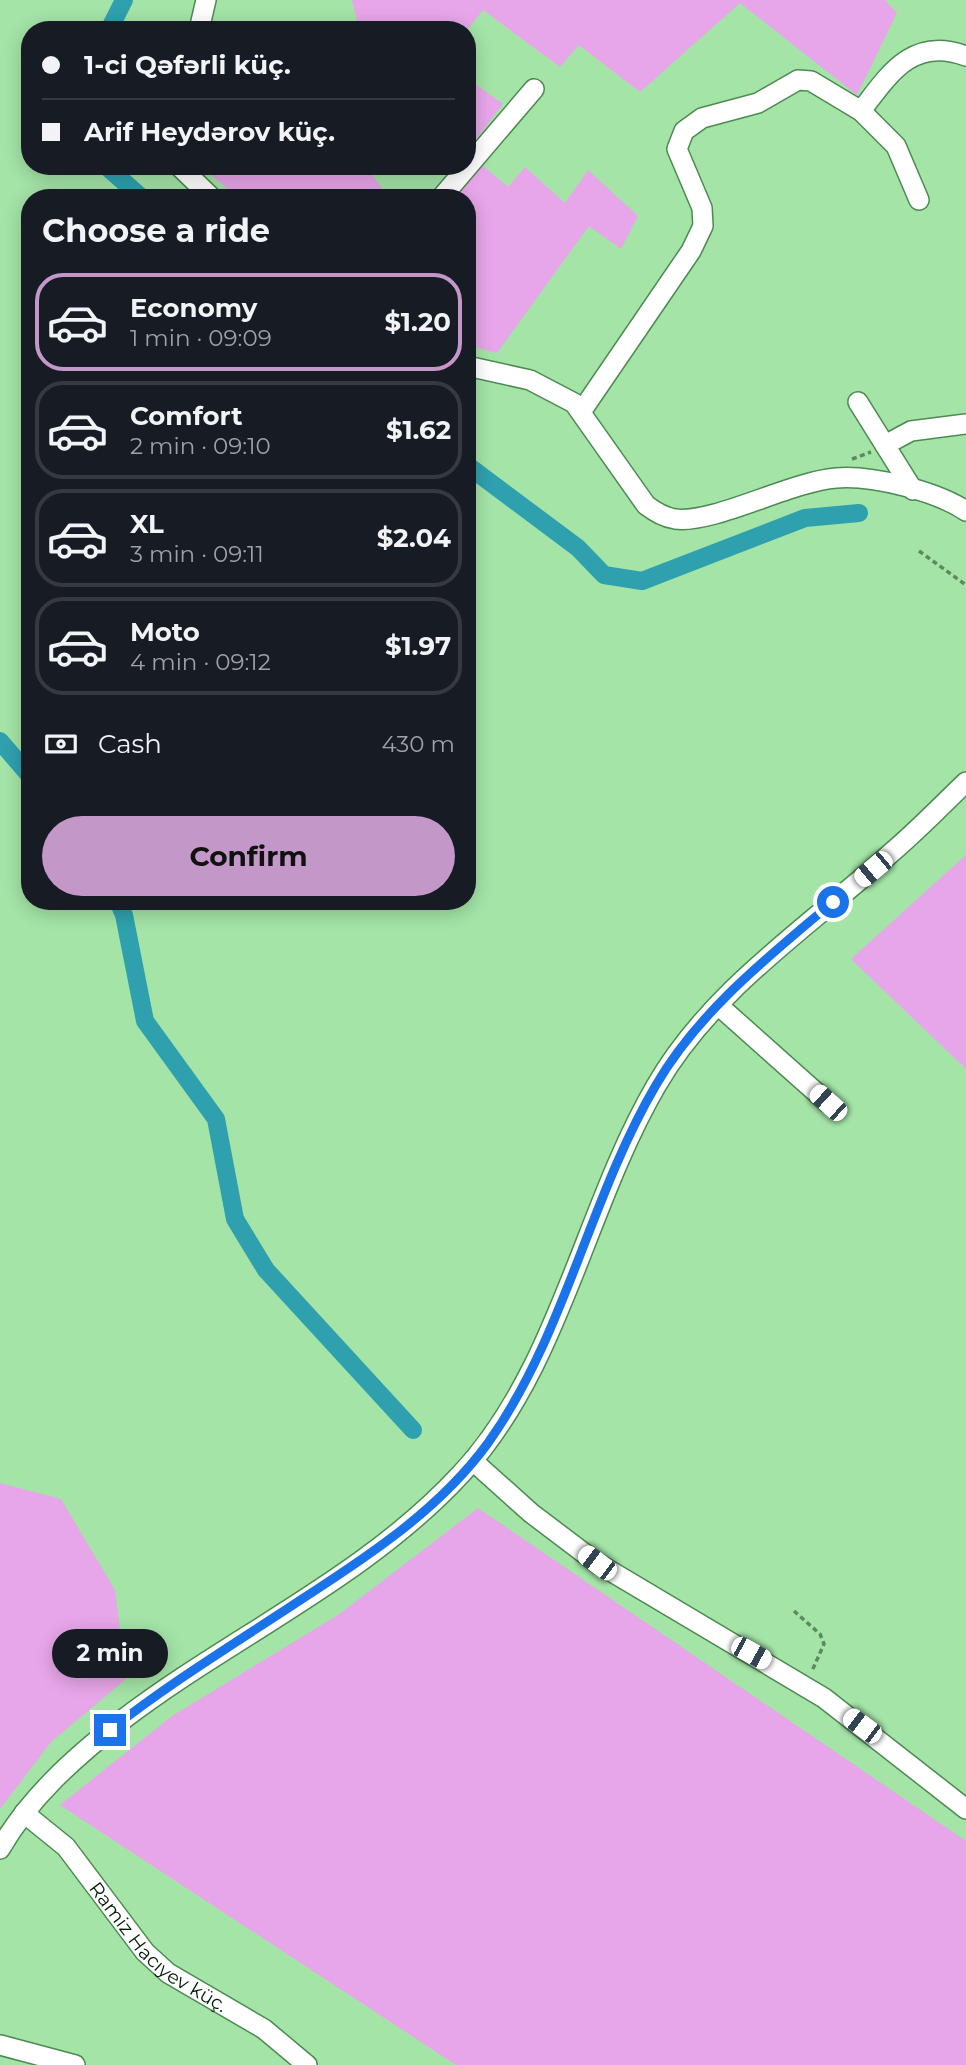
<!DOCTYPE html>
<meta charset="utf-8">
<style>
body{margin:0;font-family:Montserrat,sans-serif;background:#20242c;color:#f1f3f6;height:100vh;display:flex;flex-direction:column;font-size:26px;white-space:nowrap}
*{box-sizing:border-box;margin:0}
p{font-size:23px;color:#9ea1a6}
.icon{flex:none;width:38px;height:38px;fill:none;stroke:currentColor;stroke-width:2;stroke-linecap:round;stroke-linejoin:round}
.map{position:relative;flex:1;overflow:hidden}
.panel{position:absolute;left:21px;top:189px;width:455px;height:721px;display:flex;flex-direction:column;background:#171b24;border-radius:28px;box-shadow:0 4px 18px #0003}
.panel>*{flex:none}
.guide{position:absolute;left:21px;top:21px;width:455px;height:154px;border-radius:28px;box-shadow:0 4px 18px #0003;display:grid;align-content:center;height:154px;padding:0 21px;background:#171b24}
.end{position:absolute;width:32px;height:32px;margin:-16px;border:9px solid #1a73e8;background:#fff;box-shadow:0 0 0 4px #fff}
.from{border-radius:50%}
.bubble{position:absolute;height:49px;border-radius:24px;background:#171b24;box-shadow:0 4px 18px #0003;font-size:23px;font-weight:700;line-height:49px;text-align:center}
.car{position:absolute;width:21px;height:42px;margin:-21px -10px;border-radius:9px;box-shadow:0 0 5px 2px #0007;background:linear-gradient(#fff 24%,#345 0 40%,#fff 0 76%,#345 0 86%,#fff 0)}
.guide b{display:flex;align-items:center;gap:24px;height:66px;font-size:26px}
.guide b+b{border-top:2px solid #363941}
.guide i{width:18px;height:18px;background:#f1f3f6}
ul{padding:0;list-style:none}
li{display:flex;align-items:center;gap:21px;height:98px;margin:0 14px 10px;padding:0 7px;border:4px solid #363941;border-radius:28px}
li div{flex:1}
li b{display:block;font-size:26px}
li em{font-style:normal;font-weight:700}
li.current{border-color:#c397c7}
li>.icon{width:63px;height:63px;stroke-width:1.5}
h2{padding:0 21px;font-size:32px;line-height:84px}
.pay{display:flex;align-items:center;gap:18px;height:77px;padding:0 21px;font-size:26px}
.pay p{margin-inline-start:auto}
.action{display:flex;gap:14px;margin-top:auto;padding:14px 21px}
.action a{flex:1;height:80px;border-radius:42px;background:#c397c7;color:#111;font-size:28px;font-weight:700;line-height:80px;text-align:center}
.map>svg:first-child{display:block}
.green{fill:#e7a6e9}
.lines{fill:none;stroke-linecap:round;stroke-linejoin:round}
.canal{stroke:#2fa1ae;stroke-width:18}
.minor-casing{stroke:#4c8a52;stroke-width:22}
.path{stroke:#5c8a5e;stroke-width:3.5;stroke-dasharray:5 3.5;stroke-linecap:butt}
.minor{stroke:#fff;stroke-width:19}
.route{stroke:#1a73e8;stroke-width:9}
.labels{text-anchor:middle;dominant-baseline:central;stroke-width:7;stroke-linejoin:round;paint-order:stroke}
.street-label{font-size:19px;fill:#021904;stroke:#a4e4a7}
</style>
<div class="map">
<svg width="966" height="2065" viewBox="0 0 966 2065">
<rect width="100%" height="100%" fill="#a4e4a7"/>
<g class="green">
<polygon points="352,0 885,0 897,13 857,95 740,3 640,92 579,45 560,67 483,10 467,30 359,30"/>
<polygon points="467,78 503,104 467,151"/>
<polygon points="467,152 508,187 525,167 565,203 588,170 638,216 621,249 589,226 497,353 467,345 467,198 454,198 463,185 443,166 467,166"/>
<polygon points="200,166 366,166 389,198 239,198"/>
<polygon points="966,855 966,1069 851,959"/>
<polygon points="0,1483 61,1499 115,1590 126,1679 51,1742 0,1809"/>
<polygon points="478,1508 966,1841 966,2065 456,2065 60,1805 172,1716 338,1615"/>
</g>
<g class="lines">
<g class="canal">
<polyline points="109,30 124,0"/>
<polyline points="106,166 142,198"/>
<polyline points="467,465 578,548 604,575 642,581 805,518 859,513"/>
<polyline points="0,741 30,776"/>
<polyline points="118,901 124,915 145,1021 216,1119 235,1219 266,1270 413,1430"/>
</g>
<g class="minor-casing">
<g id="minor">
<polyline points="199,30 206,0"/>
<polyline points="861,111 896,146 919,200"/>
<polyline points="179,166 212,198"/>
<polyline points="441,198 534,89"/>
<path d="M467,366L530,380L574,403L646,505C655,512 663,517 675,519C714,524 789,482 836,478C872,475 936,491 966,511"/>
<polyline points="858,402 913,490"/>
<path d="M581,412L691,251L703,226L702,208L677,149L684,131L702,118L758,103L798,80L811,81L861,111C889,74 913,36 966,56"/>
<polyline points="885,445 911,431 966,424"/>
<polyline points="718,1005 828,1103"/>
<polyline points="473,1461 531,1513 597,1563 824,1698 966,1809"/>
<path id="s1" d="M24,1813L66,1847L145,1952L168,1973L264,2029L307,2065"/>
<path d="M0,1849C30,1797 74,1758 121,1721C232,1636 365,1578 461,1474C559,1369 584,1210 656,1086C711,990 810,926 891,853C917,831 941,806 966,782"/>
<polyline points="0,2045 75,2065"/>
</g>
</g>
<g class="path">
<polyline points="852,459 871,452"/>
<polyline points="919,551 966,585"/>
<polyline points="794,1611 820,1634 824,1644 812,1671"/>
</g>
<use href="#minor" class="minor"/>
</g>
<g class="lines">
<path class="route" d="M110,1730C171,1682 237,1642 302,1599C370,1555 440,1509 488,1443C565,1335 589,1199 656,1085C699,1011 769,956 833,902"/>
</g>
<g class="labels">
<g class="street-label">
<text stroke="none"><textPath href="#s1" startOffset="192">Ramiz Hacıyev küç.</textPath></text>
</g>
</g>
</svg>
<i class="end from" style="left:833px;top:902px"></i>
<i class="end" style="left:110px;top:1730px"></i>
<div class="bubble" style="left:52px;top:1629px;width:116px">2 min</div>
<i class="car" style="left:873px;top:869px;rotate:230deg"></i>
<i class="car" style="left:828px;top:1103px;rotate:312deg"></i>
<i class="car" style="left:597px;top:1563px;rotate:307deg"></i>
<i class="car" style="left:751px;top:1653px;rotate:119deg"></i>
<i class="car" style="left:862px;top:1726px;rotate:307deg"></i>
<div class="guide">
<b><i class="from"></i>1-ci Qəfərli küç.</b>
<b><i></i>Arif Heydərov küç.</b>
</div>
<section class="panel">
<h2>Choose a ride</h2>
<ul>
<li class="current"><svg class="icon" aria-label="car" viewBox="0 0 24 24"><path d="M5 17H2v-5l4-1 3-4h7l3 4 3 1v5h-3M9 17h6M6 11h13"/><circle cx="7" cy="17" r="2"/><circle cx="17" cy="17" r="2"/></svg><div><b>Economy</b><p>1 min · 09:09</p></div><em>$1.20</em></li>
<li><svg class="icon" aria-label="car" viewBox="0 0 24 24"><path d="M5 17H2v-5l4-1 3-4h7l3 4 3 1v5h-3M9 17h6M6 11h13"/><circle cx="7" cy="17" r="2"/><circle cx="17" cy="17" r="2"/></svg><div><b>Comfort</b><p>2 min · 09:10</p></div><em>$1.62</em></li>
<li><svg class="icon" aria-label="car" viewBox="0 0 24 24"><path d="M5 17H2v-5l4-1 3-4h7l3 4 3 1v5h-3M9 17h6M6 11h13"/><circle cx="7" cy="17" r="2"/><circle cx="17" cy="17" r="2"/></svg><div><b>XL</b><p>3 min · 09:11</p></div><em>$2.04</em></li>
<li><svg class="icon" aria-label="car" viewBox="0 0 24 24"><path d="M5 17H2v-5l4-1 3-4h7l3 4 3 1v5h-3M9 17h6M6 11h13"/><circle cx="7" cy="17" r="2"/><circle cx="17" cy="17" r="2"/></svg><div><b>Moto</b><p>4 min · 09:12</p></div><em>$1.97</em></li>
</ul>
<div class="pay"><svg class="icon" aria-label="cash" viewBox="0 0 24 24"><path d="M3 7h18v10H3z"/><circle cx="12" cy="12" r="2"/></svg>Cash<p>430 m</p></div>
<div class="action"><a>Confirm</a></div>
</section>
</div>
